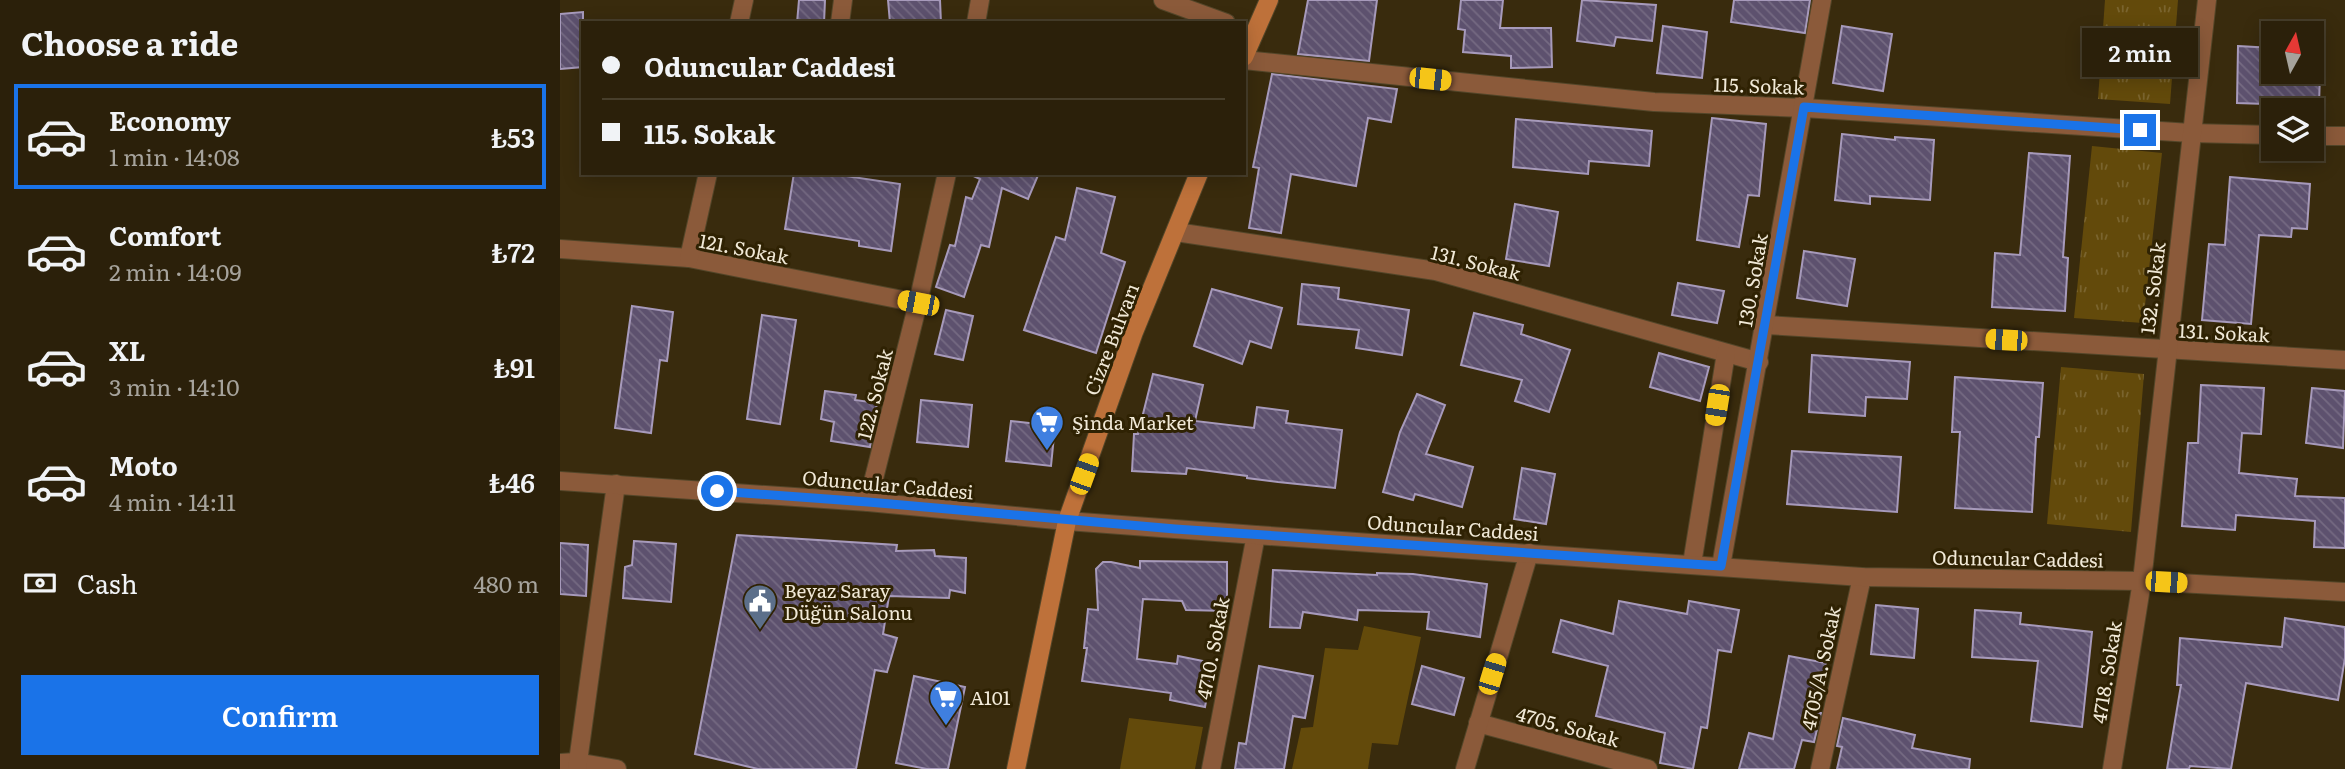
<!DOCTYPE html>
<meta charset="utf-8">
<style>
body{margin:0;font-family:Literata,serif;background:#332813;color:#f1f3f6;height:100vh;display:flex;flex-direction:column;font-size:26px;white-space:nowrap}
*{box-sizing:border-box;margin:0}
p{font-size:23px;color:#a6a39c}
.icon{flex:none;width:38px;height:38px;fill:none;stroke:currentColor;stroke-width:2;stroke-linecap:round;stroke-linejoin:round}
.map{position:relative;flex:1;overflow:hidden}
.side{display:flex;flex-direction:column;background:#2b200a;width:560px}
.side>*{flex:none}
.banner{position:absolute;left:21px;top:21px;width:665px;height:154px;border-radius:0px;box-shadow:0 4px 18px #0003,0 0 0 2px #473e2b;display:grid;align-content:center;height:154px;padding:0 21px;background:#2b200a}
.needle{width:46px;rotate:8deg}
.tools{position:absolute;left:1701px;top:21px;display:grid;gap:14px}
.tools a{display:grid;place-items:center;width:63px;height:63px;border-radius:0px;background:#2b200a;box-shadow:0 4px 18px #0003,0 0 0 2px #473e2b;font-size:35px}
.end{position:absolute;width:32px;height:32px;margin:-16px;border:9px solid #1a73e8;background:#fff;box-shadow:0 0 0 4px #fff}
.from{border-radius:50%}
.bubble{position:absolute;height:49px;border-radius:0px;background:#2b200a;box-shadow:0 4px 18px #0003,0 0 0 2px #473e2b;font-size:23px;font-weight:600;line-height:49px;text-align:center}
.car{position:absolute;width:21px;height:42px;margin:-21px -10px;border-radius:9px;box-shadow:0 0 5px 2px #0007;background:linear-gradient(#f5c518 24%,#345 0 40%,#f5c518 0 76%,#345 0 86%,#f5c518 0)}
.banner b{display:flex;align-items:center;gap:24px;height:66px;font-size:26px}
.banner b+b{border-top:2px solid #473e2b}
.banner i{width:18px;height:18px;background:#f1f3f6}
ul{padding:0;list-style:none}
li{display:flex;align-items:center;gap:21px;height:105px;margin:0 14px 10px;padding:0 7px;border:4px solid transparent;border-radius:0px}
li div{flex:1}
li b{display:block;font-size:26px}
li em{font-style:normal;font-weight:600}
li.active{border-color:#1a73e8}
li>.icon{width:63px;height:63px;stroke-width:1.5}
h2{padding:0 21px;font-size:32px;line-height:84px}
.pay{display:flex;align-items:center;gap:18px;height:77px;padding:0 21px;font-size:26px}
.pay p{margin-inline-start:auto}
.primary-button{display:flex;gap:14px;margin-top:auto;padding:14px 21px}
.primary-button a{flex:1;height:80px;border-radius:0px;background:#1a73e8;color:#fff;font-size:28px;font-weight:600;line-height:80px;text-align:center}
main{display:flex;flex:1;min-height:0}
.map>svg:first-child{display:block}
.park{fill:url(#park-tufts)}
.garden{fill:#634a0b}
.building{fill:url(#building-back-hatch);stroke:#a79abb;stroke-width:2}
.lines{fill:none;stroke-linecap:round;stroke-linejoin:round}
.minor-casing{stroke:#534629;stroke-width:20}
.tertiary-casing{stroke:#534629;stroke-width:20}
.secondary-casing{stroke:#534629;stroke-width:20}
.minor{stroke:#8b5a3a;stroke-width:18}
.tertiary{stroke:#8b5a3a;stroke-width:18}
.secondary{stroke:#be713a;stroke-width:18}
.route{stroke:#1a73e8;stroke-width:9}
.labels{text-anchor:middle;dominant-baseline:central;stroke-width:6;stroke-linejoin:round;paint-order:stroke}
.street-label{font-size:19px;fill:#f1e9d7;stroke:#2f2203}
.poi-label{font-size:19px;fill:#f1e9d7;stroke:#2f2203;text-anchor:start}
</style>
<main>
<section class="side">
<h2>Choose a ride</h2>
<ul>
<li class="active"><svg class="icon" aria-label="car" viewBox="0 0 24 24"><path d="M5 17H2v-5l4-1 3-4h7l3 4 3 1v5h-3M9 17h6M6 11h13"/><circle cx="7" cy="17" r="2"/><circle cx="17" cy="17" r="2"/></svg><div><b>Economy</b><p>1 min · 14:08</p></div><em>₺53</em></li>
<li><svg class="icon" aria-label="car" viewBox="0 0 24 24"><path d="M5 17H2v-5l4-1 3-4h7l3 4 3 1v5h-3M9 17h6M6 11h13"/><circle cx="7" cy="17" r="2"/><circle cx="17" cy="17" r="2"/></svg><div><b>Comfort</b><p>2 min · 14:09</p></div><em>₺72</em></li>
<li><svg class="icon" aria-label="car" viewBox="0 0 24 24"><path d="M5 17H2v-5l4-1 3-4h7l3 4 3 1v5h-3M9 17h6M6 11h13"/><circle cx="7" cy="17" r="2"/><circle cx="17" cy="17" r="2"/></svg><div><b>XL</b><p>3 min · 14:10</p></div><em>₺91</em></li>
<li><svg class="icon" aria-label="car" viewBox="0 0 24 24"><path d="M5 17H2v-5l4-1 3-4h7l3 4 3 1v5h-3M9 17h6M6 11h13"/><circle cx="7" cy="17" r="2"/><circle cx="17" cy="17" r="2"/></svg><div><b>Moto</b><p>4 min · 14:11</p></div><em>₺46</em></li>
</ul>
<div class="pay"><svg class="icon" aria-label="cash" viewBox="0 0 24 24"><path d="M3 7h18v10H3z"/><circle cx="12" cy="12" r="2"/></svg>Cash<p>480 m</p></div>
<div class="primary-button"><a>Confirm</a></div>
</section>
<div class="map">
<svg width="1785" height="769" viewBox="0 0 1785 769">
<defs>
<pattern id="park-tufts" width="24" height="20" patternUnits="userSpaceOnUse" patternTransform="scale(1.75)"><rect width="24" height="20" fill="#634a0b"/><path d="M3 7l-1-3M5 7V3M7 7l1-3M15 17l-1-3M17 17v-4M19 17l1-3" fill="none" stroke="#7a642e"/></pattern>
<pattern id="building-back-hatch" width="6" height="6" patternUnits="userSpaceOnUse" patternTransform="scale(1.75)"><rect width="6" height="6" fill="#5d516e"/><path d="M-1 5l2 2M0 0l6 6M5-1l2 2" fill="none" stroke="#756a82"/></pattern>
</defs>
<rect width="100%" height="100%" fill="#392b0d"/>
<g class="park">
<polygon points="1545,0 1618,0 1610,104 1538,99"/>
<polygon points="1532,146 1602,153 1583,323 1514,318"/>
<polygon points="1501,367 1584,374 1571,532 1487,524"/>
</g>
<g class="garden">
<polygon points="804,626 861,637 838,745 812,743 808,769 732,769 741,728 753,727 765,648 798,650"/>
<polygon points="569,718 643,727 635,769 560,769"/>
</g>
<g class="building">
<polygon points="239,0 265,0 264,23 237,23"/>
<polygon points="328,0 380,0 381,23 330,23"/>
<polygon points="748,0 817,0 809,61 738,54"/>
<polygon points="901,0 943,0 940,28 991,28 992,67 951,68 951,56 903,52 905,30 898,29"/>
<polygon points="1022,0 1096,5 1092,41 1056,37 1054,46 1017,41"/>
<polygon points="1174,0 1250,0 1245,33 1171,22"/>
<polygon points="23,12 23,67 0,69 0,14"/>
<polygon points="1103,26 1147,32 1142,78 1097,73"/>
<polygon points="1282,26 1332,34 1323,91 1273,83"/>
<polygon points="1678,46 1713,48 1713,72 1760,72 1759,106 1677,103"/>
<polygon points="712,74 837,89 831,122 808,118 796,186 731,174 721,233 689,228 699,168 693,167"/>
<polygon points="1152,118 1206,124 1199,196 1188,195 1179,247 1137,240"/>
<polygon points="956,119 1092,131 1089,166 1029,161 1028,174 953,167"/>
<polygon points="1282,134 1335,140 1335,137 1374,140 1370,200 1310,196 1310,204 1275,200"/>
<polygon points="1469,153 1510,156 1503,257 1508,258 1505,311 1432,307 1435,253 1460,255"/>
<polygon points="234,173 266,173 340,184 331,251 299,246 299,241 225,229"/>
<polygon points="407,173 479,173 468,199 442,188 429,247 421,245 404,297 376,287 390,245 395,246 406,197 412,199 420,179"/>
<polygon points="1670,177 1750,184 1747,229 1732,228 1731,237 1699,235 1691,324 1642,320 1649,244 1665,245"/>
<polygon points="517,188 555,197 541,253 565,262 536,353 464,330 496,237 505,240"/>
<polygon points="955,204 998,212 989,266 946,259"/>
<polygon points="1244,251 1295,259 1287,306 1237,298"/>
<polygon points="1118,283 1164,291 1157,323 1112,315"/>
<polygon points="742,284 779,288 778,299 849,310 842,355 796,348 799,330 738,324"/>
<polygon points="652,289 722,308 711,348 690,341 682,364 634,346"/>
<polygon points="72,306 113,312 107,361 100,360 91,433 55,428"/>
<polygon points="386,310 413,316 403,360 375,354"/>
<polygon points="914,313 963,325 961,334 1010,350 989,412 955,401 962,380 901,365"/>
<polygon points="202,315 236,320 220,424 187,419"/>
<polygon points="1099,353 1149,367 1140,401 1090,387"/>
<polygon points="1252,355 1350,362 1347,399 1306,397 1305,416 1249,412"/>
<polygon points="593,374 643,385 635,421 694,428 697,407 728,411 726,423 782,430 775,488 718,482 687,478 687,476 627,468 626,474 572,471 574,434 578,434"/>
<polygon points="1395,377 1483,383 1479,437 1476,437 1472,512 1395,508 1400,432 1392,432"/>
<polygon points="1641,385 1704,388 1701,434 1682,433 1679,473 1737,479 1735,496 1785,498 1785,548 1754,547 1755,521 1676,515 1675,530 1622,526 1628,443 1638,443"/>
<polygon points="1752,388 1785,391 1783,448 1746,443"/>
<polygon points="265,391 296,395 295,400 317,403 310,447 271,441 274,422 261,419"/>
<polygon points="857,394 885,405 866,454 913,467 902,507 855,494 853,500 823,492 840,432"/>
<polygon points="361,400 412,405 408,447 357,442"/>
<polygon points="451,421 495,426 491,466 446,461"/>
<polygon points="1232,451 1341,457 1337,512 1227,504"/>
<polygon points="962,468 995,474 986,524 954,519"/>
<polygon points="177,535 337,545 336,551 374,550 375,556 406,558 405,593 390,590 389,598 329,596 323,634 337,638 327,672 315,670 296,769 198,769 135,754"/>
<polygon points="74,541 116,544 111,602 63,598 65,567 72,565"/>
<polygon points="0,543 28,545 26,596 0,594"/>
<polygon points="580,561 667,562 667,611 626,610 622,601 583,599 577,659 617,664 618,656 653,663 645,707 610,700 611,693 522,681 527,648 524,648 528,609 538,610 536,569 543,562 551,562 580,568"/>
<polygon points="713,570 817,575 817,573 853,574 927,584 920,637 867,629 869,612 798,610 797,620 743,612 740,628 710,627"/>
<polygon points="1059,601 1127,614 1129,601 1179,610 1171,652 1158,650 1147,728 1141,727 1133,769 1100,763 1105,733 1036,716 1048,666 993,652 1001,620 1053,634"/>
<polygon points="1316,605 1358,609 1354,658 1311,654"/>
<polygon points="1415,610 1461,613 1460,624 1532,632 1522,727 1471,721 1478,661 1412,657"/>
<polygon points="1725,618 1785,627 1785,658 1778,700 1686,683 1671,769 1630,766 1629,769 1607,769 1621,685 1617,685 1620,638 1722,647"/>
<polygon points="1229,656 1266,663 1256,712 1261,713 1254,742 1242,740 1234,769 1179,769 1189,733 1213,739"/>
<polygon points="699,666 753,676 745,718 733,716 724,769 675,769 679,743 686,744"/>
<polygon points="862,666 904,678 894,715 852,704"/>
<polygon points="354,676 405,687 388,769 367,769 336,763"/>
<polygon points="1283,718 1355,735 1352,748 1410,759 1409,769 1277,769 1282,747 1277,746"/>
</g>
<g class="lines">
<g class="minor-casing">
<g id="minor">
<polyline points="603,0 666,23"/>
<polyline points="179,23 184,0"/>
<polyline points="280,23 283,0"/>
<polyline points="416,23 420,0"/>
<polyline points="684,60 1094,102 1244,108 1631,133 1713,135"/>
<polyline points="1752,136 1785,136"/>
<polyline points="616,232 876,271 1199,362"/>
<polyline points="0,249 129,258 358,303"/>
<polyline points="129,258 148,173"/>
<polyline points="1206,325 1785,360"/>
<polyline points="308,502 358,303 387,173"/>
<polyline points="1132,564 1166,353"/>
<polyline points="1161,566 1262,0"/>
<polyline points="918,723 1088,769"/>
<polyline points="0,763 16,762 57,769"/>
<polyline points="17,769 56,484"/>
<polyline points="651,769 696,535"/>
<polyline points="905,769 969,553"/>
<polyline points="1260,769 1302,577"/>
<polyline points="1552,769 1582,581 1647,0"/>
</g>
</g>
<g class="tertiary-casing">
<polyline id="tertiary" points="0,481 308,502 507,521 696,535 1302,577 1582,581 1785,592"/>
</g>
<g class="secondary-casing">
<g id="secondary">
<polyline points="684,57 709,0"/>
<polyline points="456,769 507,521 574,332 639,173"/>
</g>
</g>
<use href="#minor" class="minor"/>
<use href="#tertiary" class="tertiary"/>
<use href="#secondary" class="secondary"/>
</g>
<g class="lines">
<polyline class="route" points="157,491 308,502 615,529 1161,566 1244,107 1580,130"/>
</g>
<defs>
<g id="supermarket-pin" transform="scale(1.75)"><path d="M0 17L-7.5 6A9.5 9.5 0 1 1 7.5 6Z" fill="#3f7fe0" stroke="#2f2203"/><path d="M-6-5.5h2.5l.6 2H6L4.5 2H-2.5L-4.4-4H-6ZM-1.5 3.2a1.3 1.3 0 1 0 .1 0ZM3 3.2a1.3 1.3 0 1 0 .1 0Z" fill="#fff"/></g>
<g id="civic-pin" transform="scale(1.75)"><path d="M0 17L-7.5 6A9.5 9.5 0 1 1 7.5 6Z" fill="#5c6f8a" stroke="#2f2203"/><path d="M-.6-6.5H3V-4.5H.6V-3L4-1V1h2V6H-6V1h2V-1L-.6-3ZM-1.2 2.5V6h2.4V2.5Z" fill="#fff"/></g>
</defs>
<g fill-rule="evenodd">
<use href="#supermarket-pin" x="487" y="422"/>
<use href="#civic-pin" x="200" y="601"/>
<use href="#supermarket-pin" x="386" y="697"/>
</g>
<g class="labels">
<g class="street-label">
<text transform="translate(1199 85) rotate(2)">115. Sokak</text>
<text transform="translate(184 248) rotate(11)">121. Sokak</text>
<text transform="translate(916 262) rotate(14)">131. Sokak</text>
<text transform="translate(1192 280) rotate(-80)">130. Sokak</text>
<text transform="translate(1592 288) rotate(-83)">132. Sokak</text>
<text transform="translate(1664 332) rotate(3)">131. Sokak</text>
<text transform="translate(551 339) rotate(-69)">Cizre Bulvarı</text>
<text transform="translate(314 394) rotate(-76)">122. Sokak</text>
<text transform="translate(328 484) rotate(5)">Oduncular Caddesi</text>
<text transform="translate(893 527) rotate(4)">Oduncular Caddesi</text>
<text transform="translate(1458 558) rotate(1)">Oduncular Caddesi</text>
<text transform="translate(652 648) rotate(-79)">4710. Sokak</text>
<text transform="translate(1260 668) rotate(-78)">4705/A. Sokak</text>
<text transform="translate(1546 672) rotate(-81)">4718. Sokak</text>
<text transform="translate(1008 726) rotate(15)">4705. Sokak</text>
</g>
<g class="poi-label">
<text x="512" y="422">Şinda Market</text>
<text x="224" y="590">Beyaz Saray<tspan x="224" dy="22">Düğün Salonu</tspan></text>
<text x="410" y="697">A101</text>
</g>
</g>
</svg>
<div class="tools">
<a><svg class="needle" viewBox="-14 -14 28 28"><path d="M0-13l5 13h-10z" fill="#e53935"/><path d="M0 13l5-13h-10z" fill="#a6a39c"/></svg></a>
<a><svg class="icon" aria-label="layers" viewBox="0 0 24 24"><path d="M12 4l9 5-9 5-9-5zM3 14l9 5 9-5"/></svg></a>
</div>
<i class="end from" style="left:157px;top:491px"></i>
<i class="end" style="left:1580px;top:130px"></i>
<div class="bubble" style="left:1522px;top:28px;width:116px">2 min</div>
<i class="car" style="left:870px;top:79px;rotate:96deg"></i>
<i class="car" style="left:358px;top:303px;rotate:281deg"></i>
<i class="car" style="left:1446px;top:340px;rotate:273deg"></i>
<i class="car" style="left:1157px;top:405px;rotate:189deg"></i>
<i class="car" style="left:524px;top:474px;rotate:20deg"></i>
<i class="car" style="left:1606px;top:582px;rotate:93deg"></i>
<i class="car" style="left:932px;top:674px;rotate:17deg"></i>
<div class="banner">
<b><i class="from"></i>Oduncular Caddesi</b>
<b><i></i>115. Sokak</b>
</div>
</div>
</main>
